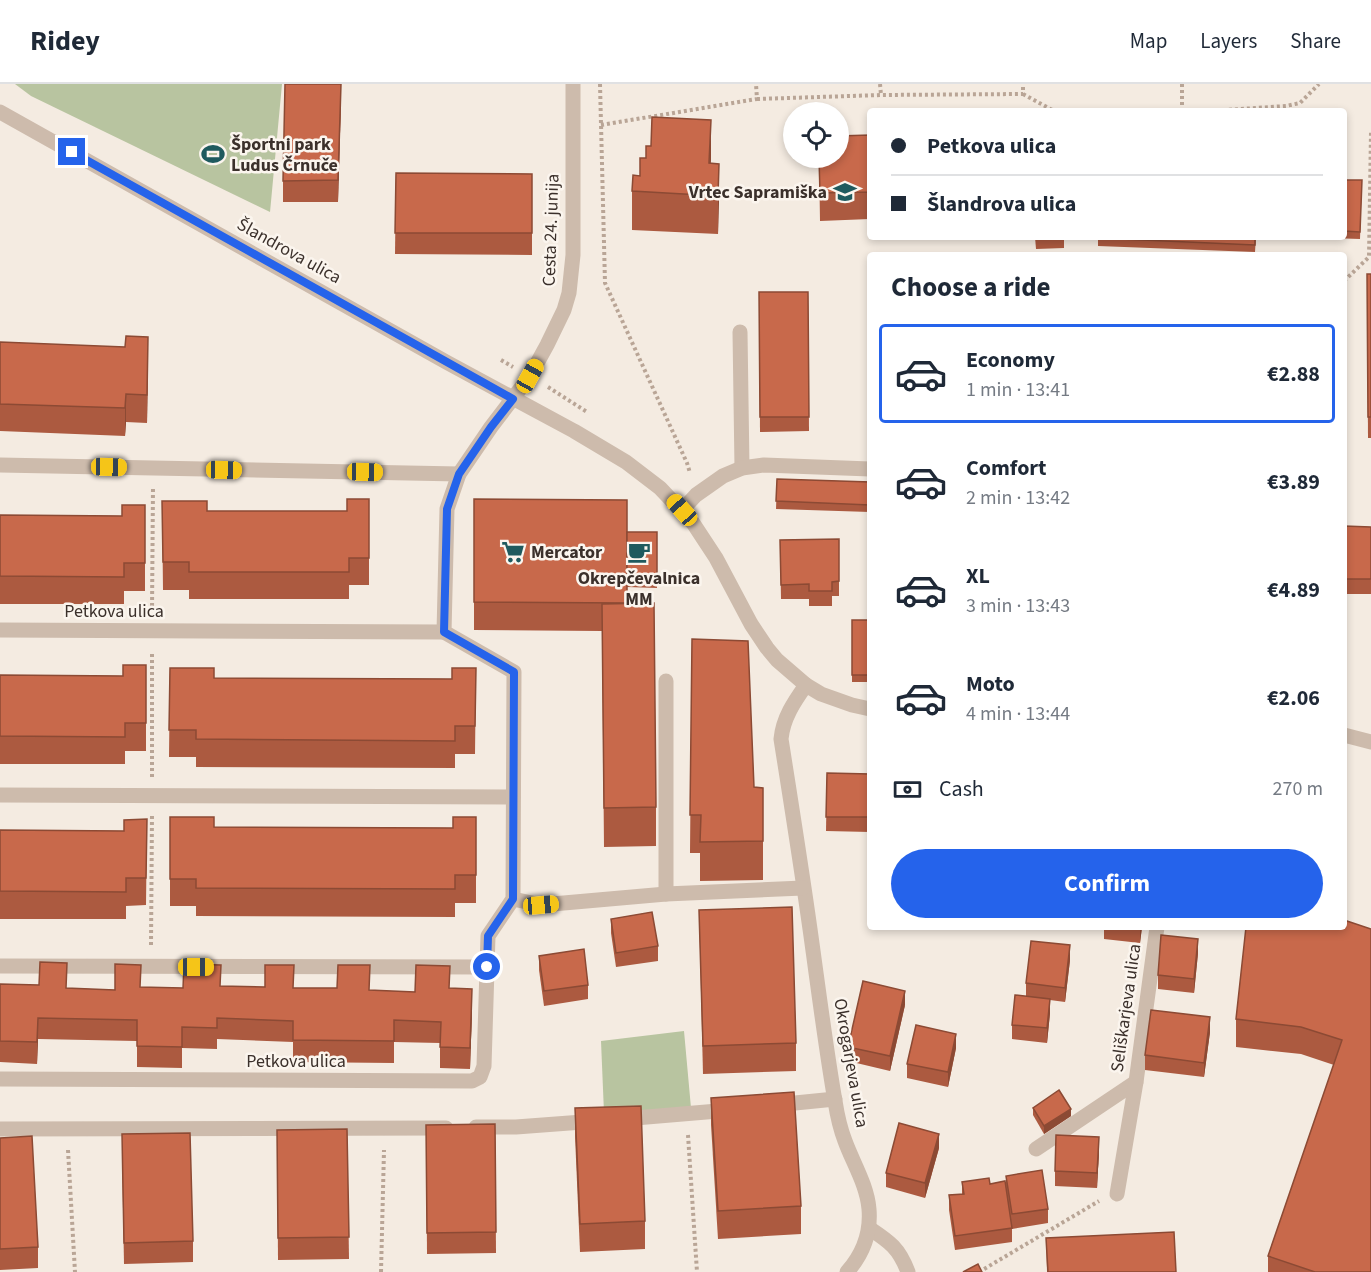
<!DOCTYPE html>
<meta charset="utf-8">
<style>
body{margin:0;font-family:"Source Sans 3",sans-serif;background:#f2f2f3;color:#1f2937;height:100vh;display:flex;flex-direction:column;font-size:22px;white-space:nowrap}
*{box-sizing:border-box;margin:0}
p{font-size:20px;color:#747a83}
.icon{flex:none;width:33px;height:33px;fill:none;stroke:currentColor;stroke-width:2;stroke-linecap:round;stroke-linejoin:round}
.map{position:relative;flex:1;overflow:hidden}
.panel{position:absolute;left:867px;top:168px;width:480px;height:678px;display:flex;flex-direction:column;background:#fff;border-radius:6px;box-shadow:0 3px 9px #0003}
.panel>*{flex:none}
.top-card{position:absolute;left:867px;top:24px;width:480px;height:132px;border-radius:6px;box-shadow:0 3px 9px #0003;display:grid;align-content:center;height:132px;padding:0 24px;background:#fff}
.fabs{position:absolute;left:783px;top:18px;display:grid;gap:12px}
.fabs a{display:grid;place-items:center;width:66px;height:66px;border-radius:50%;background:#fff;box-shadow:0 3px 9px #0003;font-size:30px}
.end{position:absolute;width:27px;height:27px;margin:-14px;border:8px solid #2563eb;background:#fff;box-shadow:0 0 0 3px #fff}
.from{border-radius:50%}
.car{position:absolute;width:18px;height:36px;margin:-18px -9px;border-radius:8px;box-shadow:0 0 4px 2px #0007;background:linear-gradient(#f5c518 24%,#345 0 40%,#f5c518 0 76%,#345 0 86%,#f5c518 0)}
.top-card b{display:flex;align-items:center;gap:21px;height:57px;font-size:22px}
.top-card b+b{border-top:2px solid #e0e1e3}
.top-card i{width:15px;height:15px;background:#1f2937}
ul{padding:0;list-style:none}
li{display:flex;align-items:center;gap:18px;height:99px;margin:0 12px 9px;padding:0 12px;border:3px solid transparent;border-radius:6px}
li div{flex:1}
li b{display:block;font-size:22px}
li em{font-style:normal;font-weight:700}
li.on{border-color:#2563eb}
li>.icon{width:54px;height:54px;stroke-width:1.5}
h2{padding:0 24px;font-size:27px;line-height:72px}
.pay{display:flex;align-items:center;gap:15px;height:66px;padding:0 24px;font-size:22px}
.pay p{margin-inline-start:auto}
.action{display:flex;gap:12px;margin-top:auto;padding:12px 24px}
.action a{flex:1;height:69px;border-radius:36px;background:#2563eb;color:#fff;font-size:24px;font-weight:700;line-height:69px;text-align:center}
header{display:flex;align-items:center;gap:36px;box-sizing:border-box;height:84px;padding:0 30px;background:#fff;border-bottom:2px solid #e0e1e3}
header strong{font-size:28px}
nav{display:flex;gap:33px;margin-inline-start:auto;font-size:21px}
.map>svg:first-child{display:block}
.green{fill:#b8c4a0}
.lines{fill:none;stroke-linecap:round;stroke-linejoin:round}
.path{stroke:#b9a596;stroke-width:4;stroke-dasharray:3 3;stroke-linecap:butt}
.service{stroke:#cdbbac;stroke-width:15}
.minor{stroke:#cdbbac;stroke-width:15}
.tertiary{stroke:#cdbbac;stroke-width:15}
.wall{fill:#ac5a40}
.shaded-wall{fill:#8c4a34}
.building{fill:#c8694b;stroke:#8c4a34;stroke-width:1.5}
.route{stroke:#2563eb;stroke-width:8}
.labels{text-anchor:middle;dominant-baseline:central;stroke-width:5;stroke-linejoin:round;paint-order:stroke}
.poi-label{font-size:18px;font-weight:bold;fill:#3b302b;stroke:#fbf5ee;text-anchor:start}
.street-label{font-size:18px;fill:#3b302b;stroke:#fbf5ee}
</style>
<header>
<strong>Ridey</strong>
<nav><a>Map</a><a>Layers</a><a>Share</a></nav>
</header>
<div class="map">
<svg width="1371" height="1188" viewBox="0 0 1371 1188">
<rect width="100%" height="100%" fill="#f4ebe1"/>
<g class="green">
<polygon points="15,0 282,0 270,128 31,12"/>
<polygon points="684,947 691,1024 604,1029 601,957"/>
</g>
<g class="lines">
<g class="path">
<polyline points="600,0 605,199 687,379 690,389"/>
<polyline points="880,0 881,11"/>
<polyline points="1182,0 1182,27"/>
<polyline points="1023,10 1054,27"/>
<polyline points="757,15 881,11 1023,10 1023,0"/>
<polyline points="1211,27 1286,22 1300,19 1319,0"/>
<polyline points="601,41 757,15 756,0"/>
<polyline points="1344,197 1369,173 1371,48"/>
<polyline points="501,276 513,283"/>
<polyline points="548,303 587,328"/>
<polyline points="152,528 153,403"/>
<polyline points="152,693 152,568"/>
<polyline points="151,861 152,730"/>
<polyline points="688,1051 697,1188"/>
<polyline points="68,1066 75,1188"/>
<polyline points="381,1188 384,1066"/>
<polyline points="979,1188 1099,1117"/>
</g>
<g class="service">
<polyline points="740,248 742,384"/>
<polyline points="666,597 666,810"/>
<polyline points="775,1021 835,1015"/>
<polyline points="623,1035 730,1026"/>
<polyline points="476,1043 516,1043 596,1037"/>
<polyline points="0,1045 446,1044"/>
<path d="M869,1144C890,1158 899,1164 908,1188"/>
</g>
<g class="minor">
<polyline points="0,381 459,390"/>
<polyline points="682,426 696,411 723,392 742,384 764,381 870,385"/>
<polyline points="0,546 444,548"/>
<path d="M806,601C794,618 783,634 781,655C791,718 801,781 810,845C818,902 825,959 835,1017C837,1030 840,1044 845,1057C853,1079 867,1101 869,1125C871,1149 863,1170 847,1188"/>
<polyline points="0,711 513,713"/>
<polyline points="513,815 541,821 666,810 803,804"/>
<polyline points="0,882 487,883"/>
<polyline points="0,995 472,997 480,993 484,982 488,852 513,815 514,588 444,548 447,425 459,390 491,343 530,292 547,261 564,226 569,209 573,171 573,0"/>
<polyline points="1036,1065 1136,998 1157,843"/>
<polyline points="1117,1110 1136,998"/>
</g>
<g class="tertiary">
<polyline points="0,28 448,279 574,347 626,378 660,404 693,439 716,474 751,540 767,564 777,576 806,601 821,610 852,621 870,625"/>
<polyline points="1344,651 1371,658"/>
</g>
</g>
<g class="wall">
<polygon points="341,15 338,118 283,118 283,97"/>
<polygon points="870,51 870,135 820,137 819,74 838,74"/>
<polygon points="711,79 719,80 718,150 632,146 632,107 640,92"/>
<polygon points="396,89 532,90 532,171 395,170"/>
<polygon points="1344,96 1362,96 1360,155 1300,153 1344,153"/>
<polygon points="1035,153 1064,153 1064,164 1036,165"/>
<polygon points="1098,153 1256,153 1255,168 1098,162"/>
<polygon points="1367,190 1371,190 1371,354 1368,354"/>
<polygon points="759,208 808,208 809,347 760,348"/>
<polygon points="0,258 148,281 147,339 126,338 125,352 0,347"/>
<polygon points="777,395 870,398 870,428 776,425"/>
<polygon points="369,415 369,501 349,501 349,515 189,515 189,506 163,506 162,417 207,427 347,427"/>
<polygon points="474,415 627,448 657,448 657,504 627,503 627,519 656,723 656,762 604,763 602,547 474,546"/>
<polygon points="145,421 145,507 124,507 124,520 0,520 0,431 122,432"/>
<polygon points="1344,442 1371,443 1371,510 1344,510"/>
<polygon points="839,455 839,512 832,512 832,522 809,522 809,515 781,515 780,456"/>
<rect x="852" y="536" width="18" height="62"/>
<polygon points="692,555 754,703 763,757 763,796 700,797 700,769 690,769"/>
<polygon points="146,581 146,667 125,667 125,680 0,680 0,591 123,592"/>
<polygon points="170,584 214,594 452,595 476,584 475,670 455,670 455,684 196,683 196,673 169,673"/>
<polygon points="827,689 870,690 870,748 826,747"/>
<polygon points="170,733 214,743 453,744 476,733 476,819 455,819 455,833 196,832 196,822 170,822"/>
<polygon points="147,735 146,821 126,822 126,835 0,835 0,746 124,747"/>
<polygon points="699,826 796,959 796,987 703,990"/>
<polygon points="611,835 658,862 658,877 616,883 611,849"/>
<polygon points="1104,843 1142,843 1140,859 1104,855"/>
<polygon points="1371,845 1371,1188 1268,1188 1268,1172 1334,981 1301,970 1236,963 1236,935"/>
<polygon points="1198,869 1194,909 1158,905 1158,891"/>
<polygon points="539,872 588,901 588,915 544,922 539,886"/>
<polygon points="1070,876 1065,918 1050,916 1050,929 1047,959 1012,955 1012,941 1026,912 1026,899"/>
<polygon points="0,900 67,904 115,906 141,903 183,904 221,902 415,908 450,904 472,926 470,985 440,984 440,959 394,958 394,979 293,978 293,958 217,955 217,965 182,964 182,984 137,983 137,957 38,955 37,980 0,978"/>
<polygon points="905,921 890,987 848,977 848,963"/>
<polygon points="1210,948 1204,993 1145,986 1145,971"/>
<polygon points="956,964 948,1003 907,994 907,980"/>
<polygon points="711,1014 801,1122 801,1150 718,1155 711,1041"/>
<polygon points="575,1024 645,1137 645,1165 580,1168 575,1052"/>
<polygon points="1033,1024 1071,1032 1044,1050 1033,1031"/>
<polygon points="495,1040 496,1169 427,1170 426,1041"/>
<polygon points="347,1045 349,1175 278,1176 277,1046"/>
<polygon points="0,1054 38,1163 38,1184 0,1186"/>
<polygon points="939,1064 925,1114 886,1103 886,1089"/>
<polygon points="1099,1067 1097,1104 1055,1102 1055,1087"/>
<polygon points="122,1071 193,1157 193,1178 124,1180"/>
<polygon points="1006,1092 1048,1125 1048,1139 1012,1145 1012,1158 955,1166 949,1126 949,1111 962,1110 962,1098 1006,1100"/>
<polygon points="1046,1154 1176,1188 1047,1188"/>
</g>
<g class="shaded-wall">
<polygon points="341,0 341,15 338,118 338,96"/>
<polygon points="711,36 711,75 710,111 709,79"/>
<polygon points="719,80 719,118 718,150 718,112"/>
<polygon points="148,253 148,281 147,339 147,311"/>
<polygon points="126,310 126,338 125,352 125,324"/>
<polygon points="1140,843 1142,843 1140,859"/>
<polygon points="1198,855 1198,869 1194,909 1194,895"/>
<polygon points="1070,861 1070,876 1065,918 1065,904"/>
<polygon points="472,905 472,926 470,985 470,964"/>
<polygon points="905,907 905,921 890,987 890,972"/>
<polygon points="1050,915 1050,929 1047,959 1047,944"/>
<polygon points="1210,933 1210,948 1204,993 1204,979"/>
<polygon points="38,934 38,955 37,980 37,958"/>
<polygon points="956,950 956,964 948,1003 948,988"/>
<polygon points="1071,1025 1071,1032 1044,1050 1044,1042"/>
<polygon points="939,1050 939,1064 925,1114 925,1099"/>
<polygon points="1099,1053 1099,1067 1097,1104 1097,1089"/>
</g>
<g class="building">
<polygon points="285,0 341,0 338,96 283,97"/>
<polygon points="652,33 711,36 709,79 719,80 718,112 632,107 633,91 640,92 640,74 646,74 646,62 651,62"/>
<polygon points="870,51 870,108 820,109 819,74 838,74 838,52"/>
<polygon points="396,89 532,90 532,149 395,149"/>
<polygon points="1344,96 1362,96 1360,148 1344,147"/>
<polygon points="1098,153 1255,153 1255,161 1098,154"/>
<polygon points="1367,190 1371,190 1371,333 1368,333"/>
<polygon points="759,208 808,208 809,333 760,333"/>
<polygon points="126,252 148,253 147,311 126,310 125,324 0,320 0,258 125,263"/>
<polygon points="777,395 870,398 870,421 776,417"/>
<polygon points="347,415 369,415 369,474 349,474 349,488 189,488 189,478 163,478 162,417 207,417 207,427 347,427"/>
<polygon points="474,415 627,416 627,519 474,518"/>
<polygon points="122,421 145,421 145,479 124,479 124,493 0,492 0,431 122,432"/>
<polygon points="1344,442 1371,443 1371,495 1344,495"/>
<rect x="627" y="448" width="30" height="48"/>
<polygon points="839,455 839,497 832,498 832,507 809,507 809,500 781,501 780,456"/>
<polygon points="654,519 656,723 604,724 602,520"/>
<rect x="852" y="536" width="18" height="55"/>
<polygon points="692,555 748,557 754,703 763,704 763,757 700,758 701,731 690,731"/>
<polygon points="123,581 146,581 146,639 125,639 125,653 0,652 0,591 123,592"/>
<polygon points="170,584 214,584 214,594 452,595 452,584 476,584 475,642 455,642 455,657 196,655 196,646 169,646"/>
<polygon points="827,689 870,690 870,733 826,733"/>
<polygon points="170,733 214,733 214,743 453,744 453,733 476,733 476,791 455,791 455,805 196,804 196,795 170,795"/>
<polygon points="147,735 146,794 126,794 126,808 0,807 0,746 124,747 124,736"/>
<polygon points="792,823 796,959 703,962 699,826"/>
<polygon points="652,828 658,862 616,869 611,835"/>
<polygon points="1344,836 1371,845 1371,1188 1315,1188 1268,1172 1342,956 1301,943 1236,935 1246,843 1344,843"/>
<polygon points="1161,851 1198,855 1194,895 1158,891"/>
<polygon points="1031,857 1070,861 1065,904 1026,899"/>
<polygon points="584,865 588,901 544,907 539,872"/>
<polygon points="40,878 67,879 66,904 115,906 115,880 141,881 140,903 183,904 184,880 221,881 220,902 265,903 265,881 294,881 293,904 337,904 338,881 370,881 369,906 415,908 416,881 450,882 449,904 472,905 470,964 440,963 441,938 394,936 394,957 293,956 293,937 217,934 217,944 182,943 182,963 137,962 137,936 38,934 37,958 0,957 0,900 39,901"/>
<polygon points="863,897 905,907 890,972 848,963"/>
<polygon points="1015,911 1050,915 1047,944 1012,941"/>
<polygon points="1151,926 1210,933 1204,979 1145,971"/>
<polygon points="916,941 956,950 948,988 907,980"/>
<polygon points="1059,1006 1071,1025 1044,1042 1033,1024"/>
<polygon points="794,1008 801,1122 718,1127 711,1014"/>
<polygon points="641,1022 645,1137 580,1140 575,1024"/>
<polygon points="899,1039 939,1050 925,1099 886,1089"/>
<polygon points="495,1040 496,1148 427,1149 426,1041"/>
<polygon points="347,1045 349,1153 278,1154 277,1046"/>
<polygon points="190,1049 193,1157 124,1159 122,1050"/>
<polygon points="1056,1051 1099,1053 1097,1089 1055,1087"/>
<polygon points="32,1052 38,1163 0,1165 0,1054"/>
<polygon points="1042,1086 1048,1125 1012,1130 1006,1092"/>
<polygon points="989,1094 990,1100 1005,1097 1012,1144 955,1152 949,1111 964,1110 962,1098"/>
<polygon points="1174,1148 1176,1188 1048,1188 1046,1154"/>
<polygon points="978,1180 982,1188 963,1188"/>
</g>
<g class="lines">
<polyline class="route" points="72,68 513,315 491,343 459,390 447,425 444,548 514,588 513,815 488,852 487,883"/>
</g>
<defs>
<g id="stadium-bare" transform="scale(1.8)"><path d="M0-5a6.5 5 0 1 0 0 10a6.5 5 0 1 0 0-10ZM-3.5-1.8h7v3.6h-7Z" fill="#1f5a5e" stroke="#fbf5ee" stroke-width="2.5" paint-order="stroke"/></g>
<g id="school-bare" transform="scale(1.8)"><path d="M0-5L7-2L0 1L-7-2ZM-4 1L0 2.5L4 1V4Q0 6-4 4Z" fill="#1f5a5e" stroke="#fbf5ee" stroke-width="2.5" paint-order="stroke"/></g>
<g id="supermarket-bare" transform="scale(1.8)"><path d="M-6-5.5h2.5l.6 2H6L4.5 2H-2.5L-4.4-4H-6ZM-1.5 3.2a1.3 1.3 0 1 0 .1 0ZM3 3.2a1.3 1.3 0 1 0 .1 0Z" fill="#1f5a5e" stroke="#fbf5ee" stroke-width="2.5" paint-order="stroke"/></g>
<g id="cafe-bare" transform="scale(1.8)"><path d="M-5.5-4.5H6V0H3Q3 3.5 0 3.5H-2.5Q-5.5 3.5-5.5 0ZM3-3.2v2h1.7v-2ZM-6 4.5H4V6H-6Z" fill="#1f5a5e" stroke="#fbf5ee" stroke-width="2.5" paint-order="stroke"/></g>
</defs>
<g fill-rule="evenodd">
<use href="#stadium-bare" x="213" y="70"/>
<use href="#school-bare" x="845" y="108"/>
<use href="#supermarket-bare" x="513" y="468"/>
<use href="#cafe-bare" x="639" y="468"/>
</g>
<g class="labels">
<g class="poi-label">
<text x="231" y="60">Športni park<tspan x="231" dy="21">Ludus Črnuče</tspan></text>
<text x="827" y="108" text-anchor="end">Vrtec Sapramiška</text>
<text x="531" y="468">Mercator</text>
<text x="639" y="494" text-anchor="middle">Okrepčevalnica<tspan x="639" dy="21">MM</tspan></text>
</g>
<g class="street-label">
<text transform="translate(551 146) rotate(-88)">Cesta 24. junija</text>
<text transform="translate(289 167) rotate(29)">Šlandrova ulica</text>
<text x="114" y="527">Petkova ulica</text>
<text transform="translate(1126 924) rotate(-82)">Seliškarjeva ulica</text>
<text x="296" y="977">Petkova ulica</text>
<text transform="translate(851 979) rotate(80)">Okrogarjeva ulica</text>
</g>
</g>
</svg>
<div class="fabs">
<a><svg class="icon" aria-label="locate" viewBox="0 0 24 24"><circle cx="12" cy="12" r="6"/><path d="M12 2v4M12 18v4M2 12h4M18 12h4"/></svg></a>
</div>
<i class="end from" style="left:487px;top:883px"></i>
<i class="end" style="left:72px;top:68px"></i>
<i class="car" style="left:530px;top:292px;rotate:29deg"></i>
<i class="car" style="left:109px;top:383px;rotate:91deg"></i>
<i class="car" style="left:224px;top:386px;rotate:91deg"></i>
<i class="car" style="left:365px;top:388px;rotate:91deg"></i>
<i class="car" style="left:682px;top:426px;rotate:318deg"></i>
<i class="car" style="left:541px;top:821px;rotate:85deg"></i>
<i class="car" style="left:196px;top:883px;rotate:90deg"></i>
<div class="top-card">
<b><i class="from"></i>Petkova ulica</b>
<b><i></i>Šlandrova ulica</b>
</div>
<section class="panel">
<h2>Choose a ride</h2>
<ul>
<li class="on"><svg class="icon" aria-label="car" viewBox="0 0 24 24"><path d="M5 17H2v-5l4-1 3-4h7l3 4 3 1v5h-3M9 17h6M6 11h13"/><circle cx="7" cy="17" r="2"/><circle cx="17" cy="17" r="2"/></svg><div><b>Economy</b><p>1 min · 13:41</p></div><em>€2.88</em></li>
<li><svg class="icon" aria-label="car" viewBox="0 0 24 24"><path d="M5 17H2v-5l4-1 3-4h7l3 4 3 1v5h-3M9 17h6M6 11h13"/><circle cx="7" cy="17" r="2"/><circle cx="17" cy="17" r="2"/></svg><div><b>Comfort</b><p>2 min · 13:42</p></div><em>€3.89</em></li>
<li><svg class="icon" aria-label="car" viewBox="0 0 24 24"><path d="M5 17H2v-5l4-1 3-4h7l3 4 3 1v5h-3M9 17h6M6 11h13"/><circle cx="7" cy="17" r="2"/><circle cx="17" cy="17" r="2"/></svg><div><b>XL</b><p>3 min · 13:43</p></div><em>€4.89</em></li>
<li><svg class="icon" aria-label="car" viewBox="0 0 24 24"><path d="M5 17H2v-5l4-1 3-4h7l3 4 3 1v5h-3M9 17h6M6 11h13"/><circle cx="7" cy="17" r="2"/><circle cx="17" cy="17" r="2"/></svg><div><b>Moto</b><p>4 min · 13:44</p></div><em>€2.06</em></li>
</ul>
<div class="pay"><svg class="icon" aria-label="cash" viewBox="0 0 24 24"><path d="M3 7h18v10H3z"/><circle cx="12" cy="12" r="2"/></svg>Cash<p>270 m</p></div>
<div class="action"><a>Confirm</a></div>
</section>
</div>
